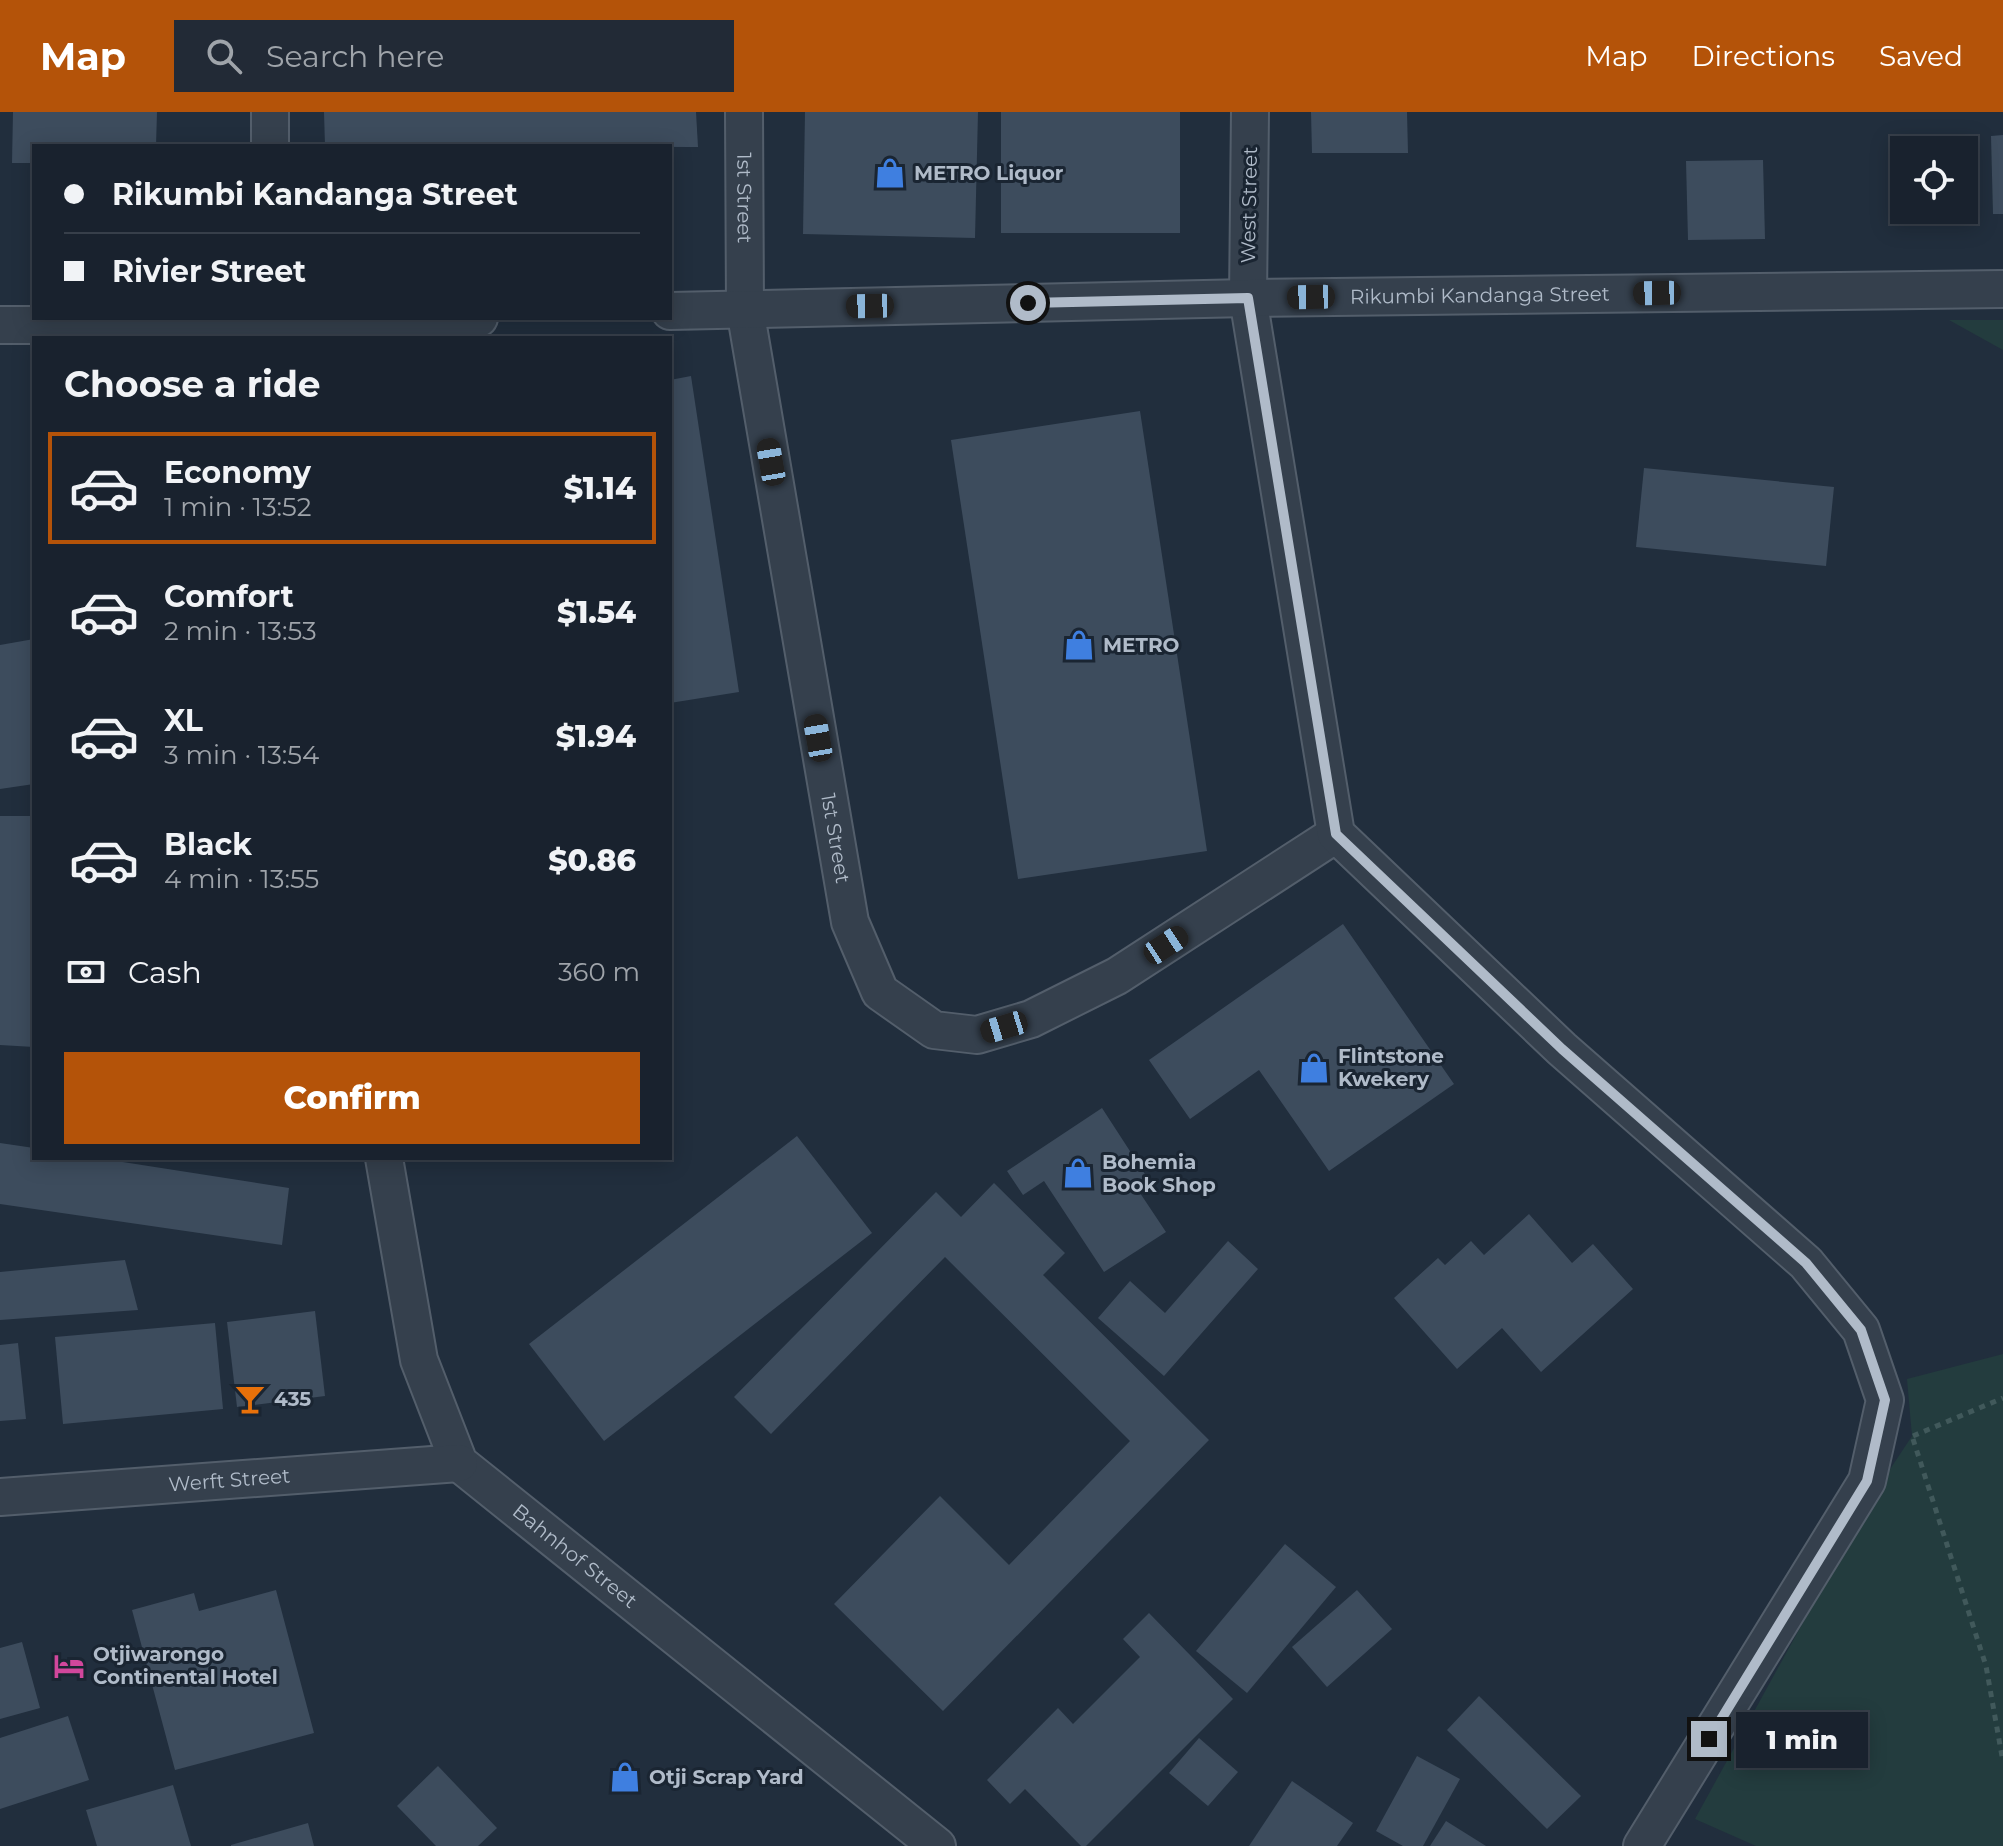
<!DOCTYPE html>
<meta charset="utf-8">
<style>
body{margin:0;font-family:Montserrat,sans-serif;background:#222a36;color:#f1f3f6;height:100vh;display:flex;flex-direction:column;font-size:30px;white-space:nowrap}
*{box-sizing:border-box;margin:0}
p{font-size:26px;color:#9fa4aa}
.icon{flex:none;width:44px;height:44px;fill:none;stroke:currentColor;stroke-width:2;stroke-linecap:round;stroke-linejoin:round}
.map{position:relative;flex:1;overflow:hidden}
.sheet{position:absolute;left:32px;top:224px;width:640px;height:824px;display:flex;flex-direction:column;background:#19222e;border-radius:0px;box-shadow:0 4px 20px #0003,0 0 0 2px #373f4a}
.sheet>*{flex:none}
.top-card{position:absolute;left:32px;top:32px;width:640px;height:176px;border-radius:0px;box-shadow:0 4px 20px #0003,0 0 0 2px #373f4a;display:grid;align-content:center;height:176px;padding:0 32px;background:#19222e}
.buttons{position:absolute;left:1890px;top:24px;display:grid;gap:16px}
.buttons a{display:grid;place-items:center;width:88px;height:88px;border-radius:0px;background:#19222e;box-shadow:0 4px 20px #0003,0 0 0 2px #373f4a;font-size:40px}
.end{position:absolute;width:36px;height:36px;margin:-18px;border:10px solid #b0bbc9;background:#111;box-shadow:0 0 0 4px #111}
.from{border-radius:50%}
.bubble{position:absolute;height:56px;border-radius:0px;background:#19222e;box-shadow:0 4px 20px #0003,0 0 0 2px #373f4a;font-size:26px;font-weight:800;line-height:56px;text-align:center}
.car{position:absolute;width:24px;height:48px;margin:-24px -12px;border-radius:10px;box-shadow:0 0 6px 2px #0007;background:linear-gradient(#222 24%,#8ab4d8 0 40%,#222 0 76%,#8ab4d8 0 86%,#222 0)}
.top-card b{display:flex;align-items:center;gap:28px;height:76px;font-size:30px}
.top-card b+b{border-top:2px solid #373f4a}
.top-card i{width:20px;height:20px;background:#f1f3f6}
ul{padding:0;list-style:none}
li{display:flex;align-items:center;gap:24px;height:112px;margin:0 16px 12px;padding:0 16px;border:4px solid transparent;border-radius:0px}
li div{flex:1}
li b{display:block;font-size:30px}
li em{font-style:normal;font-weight:800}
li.current{border-color:#b45309}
li>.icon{width:72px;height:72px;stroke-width:1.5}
h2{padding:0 32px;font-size:36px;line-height:96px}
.pay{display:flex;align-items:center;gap:20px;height:88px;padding:0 32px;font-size:30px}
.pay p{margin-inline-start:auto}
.primary-button{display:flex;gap:16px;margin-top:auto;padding:16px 32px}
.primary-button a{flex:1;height:92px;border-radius:0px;background:#b45309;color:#fff;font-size:32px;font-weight:800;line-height:92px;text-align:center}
header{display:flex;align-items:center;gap:48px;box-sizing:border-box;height:112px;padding:0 40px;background:#b45309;color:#fff}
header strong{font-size:38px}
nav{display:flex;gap:44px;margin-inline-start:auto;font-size:28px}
.search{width:560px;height:72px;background:#222a36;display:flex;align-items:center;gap:20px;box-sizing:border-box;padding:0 28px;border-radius:0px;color:#9fa4aa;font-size:30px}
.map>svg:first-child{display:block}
.green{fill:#233c3e}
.building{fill:#3d4c5d}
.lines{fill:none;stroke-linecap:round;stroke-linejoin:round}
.minor-casing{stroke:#535e6b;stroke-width:40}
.path{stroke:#41595b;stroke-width:5;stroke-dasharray:6 6;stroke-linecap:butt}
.minor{stroke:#35404d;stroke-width:36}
.route{stroke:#b0bbc9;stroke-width:10}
.labels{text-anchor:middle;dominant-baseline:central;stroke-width:6;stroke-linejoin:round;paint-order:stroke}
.poi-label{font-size:20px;font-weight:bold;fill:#b0bbc9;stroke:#1a2532;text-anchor:start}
.street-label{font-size:20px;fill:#b0bbc9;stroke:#1a2532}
</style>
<header>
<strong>Map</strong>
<div class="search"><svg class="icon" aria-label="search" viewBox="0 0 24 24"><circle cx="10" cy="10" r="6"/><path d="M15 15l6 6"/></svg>Search here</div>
<nav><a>Map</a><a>Directions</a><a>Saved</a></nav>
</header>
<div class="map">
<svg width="2003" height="1734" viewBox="0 0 2003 1734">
<rect width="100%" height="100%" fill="#212e3d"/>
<g class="green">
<polygon points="1949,208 2003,208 2003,238"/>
<polygon points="2003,1242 2003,1734 1756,1734 1695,1707 1873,1383 1912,1324 1907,1267"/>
</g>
<g class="building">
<polygon points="13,0 157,0 156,34 34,34 34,51 12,51"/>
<polygon points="324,0 696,0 698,35 325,34"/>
<polygon points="805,0 978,0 975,126 803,122"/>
<rect x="1001" y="0" width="179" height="121"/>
<polygon points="1311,0 1407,0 1408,41 1312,41"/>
<polygon points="2003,23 2003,102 1993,102 1991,24"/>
<polygon points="1763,48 1765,127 1688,128 1686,49"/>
<polygon points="691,264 739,580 670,591 670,268"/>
<polygon points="1140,299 1207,739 1018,767 951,328"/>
<polygon points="1644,356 1834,375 1826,454 1636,435"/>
<polygon points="34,527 34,672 0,677 0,533"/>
<polygon points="0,704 34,704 34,935 0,933"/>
<polygon points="1343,812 1454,972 1329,1059 1259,958 1190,1007 1149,948"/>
<polygon points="1102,996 1150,1070 1138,1078 1166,1120 1104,1160 1044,1069 1023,1083 1007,1059"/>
<polygon points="797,1024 872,1121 604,1329 529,1232"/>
<polygon points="0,1031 34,1036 34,1046 97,1046 289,1076 282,1133 0,1092"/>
<polygon points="994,1071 1065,1141 1043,1163 1209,1328 943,1599 834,1492 940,1384 1009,1453 1130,1329 945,1145 771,1322 734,1285 936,1080 961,1105"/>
<polygon points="1529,1102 1572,1151 1593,1132 1633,1177 1541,1260 1502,1216 1457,1257 1394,1186 1438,1146 1445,1153 1471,1129 1484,1143"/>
<polygon points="1228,1129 1258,1157 1164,1264 1098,1206 1130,1169 1165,1201"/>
<polygon points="125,1148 138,1198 0,1208 0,1160"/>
<polygon points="315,1199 325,1284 237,1295 227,1210"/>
<polygon points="215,1211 223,1297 63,1312 55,1225"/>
<polygon points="18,1231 26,1307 0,1309 0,1233"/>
<polygon points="1285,1432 1336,1475 1247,1581 1196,1539"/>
<polygon points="276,1478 314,1621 175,1658 132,1498 194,1481 199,1499"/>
<polygon points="1357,1478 1392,1517 1327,1575 1292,1535"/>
<polygon points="1149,1501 1233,1587 1086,1734 1081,1734 1025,1677 1010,1692 987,1668 1058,1596 1073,1612 1140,1545 1123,1527"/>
<polygon points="22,1530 40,1596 0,1607 0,1536"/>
<polygon points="1479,1584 1581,1684 1547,1717 1447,1618"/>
<polygon points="68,1604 89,1668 0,1697 0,1626"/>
<polygon points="1199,1626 1238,1660 1208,1694 1169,1661"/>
<polygon points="1417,1644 1460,1667 1423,1734 1403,1734 1376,1719"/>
<polygon points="438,1654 497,1716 478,1734 436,1734 397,1694"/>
<polygon points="1292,1669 1353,1711 1337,1734 1249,1734"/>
<polygon points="173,1673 191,1734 97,1734 86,1698"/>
<polygon points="1446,1709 1486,1734 1430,1734"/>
<polygon points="308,1711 314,1734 231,1734 231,1733"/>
</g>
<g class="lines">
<g class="minor-casing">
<g id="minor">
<polyline points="270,0 270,34"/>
<path id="s1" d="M744,0L745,197L850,810L880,880L934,918L977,923L1031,907L1117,864L1336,722"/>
<polyline points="1250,0 1248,186 1336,722 1562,937 1806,1151 1861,1218 1885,1288 1867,1369 1642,1734"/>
<path id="s2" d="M670,199L1248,186L2003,177"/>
<polyline points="0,213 274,213 479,206"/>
<path id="s3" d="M384,1046L419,1248L459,1351L937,1734"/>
<path id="s4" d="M0,1385L459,1351"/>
</g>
</g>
<g class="path">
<polyline points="1913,1324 2003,1286"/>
<polyline points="1913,1327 1986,1554 2003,1650"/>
</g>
<use href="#minor" class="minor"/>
</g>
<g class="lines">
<polyline class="route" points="1028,191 1248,186 1336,722 1562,937 1806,1151 1861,1218 1885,1288 1867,1369 1709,1627"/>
</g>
<defs>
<g id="shop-bare" transform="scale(2.4)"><path d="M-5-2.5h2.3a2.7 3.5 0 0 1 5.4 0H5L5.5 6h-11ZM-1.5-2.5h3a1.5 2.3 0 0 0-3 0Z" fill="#3f7fe0" stroke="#1a2532" stroke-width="2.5" paint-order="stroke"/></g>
<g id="bar-bare" transform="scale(2.4)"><path d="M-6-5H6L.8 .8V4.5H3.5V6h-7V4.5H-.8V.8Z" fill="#e8710a" stroke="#1a2532" stroke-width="2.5" paint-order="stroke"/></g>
<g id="hotel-bare" transform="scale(2.4)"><path d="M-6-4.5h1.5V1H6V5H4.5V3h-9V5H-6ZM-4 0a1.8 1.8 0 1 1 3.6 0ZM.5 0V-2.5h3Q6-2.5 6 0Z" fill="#d1479c" stroke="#1a2532" stroke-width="2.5" paint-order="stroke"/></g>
</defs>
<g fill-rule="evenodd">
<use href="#shop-bare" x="890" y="61"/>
<use href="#shop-bare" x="1079" y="533"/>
<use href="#shop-bare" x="1314" y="956"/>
<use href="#shop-bare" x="1078" y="1061"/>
<use href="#bar-bare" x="250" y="1287"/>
<use href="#hotel-bare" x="69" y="1554"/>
<use href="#shop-bare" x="625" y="1665"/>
</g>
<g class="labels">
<g class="poi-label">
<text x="914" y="61">METRO Liquor</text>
<text x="1103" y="533">METRO</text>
<text x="1338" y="944">Flintstone<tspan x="1338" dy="23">Kwekery</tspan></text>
<text x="1102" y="1050">Bohemia<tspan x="1102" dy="23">Book Shop</tspan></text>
<text x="274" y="1287">435</text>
<text x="93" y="1542">Otjiwarongo<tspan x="93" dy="23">Continental Hotel</tspan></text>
<text x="649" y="1665">Otji Scrap Yard</text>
</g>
<g class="street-label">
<text stroke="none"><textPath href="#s1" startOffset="86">1st Street</textPath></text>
<text transform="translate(1249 93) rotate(-89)">West Street</text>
<text stroke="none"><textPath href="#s2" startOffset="810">Rikumbi Kandanga Street</textPath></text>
<text stroke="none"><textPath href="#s1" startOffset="734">1st Street</textPath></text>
<text stroke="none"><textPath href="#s4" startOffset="230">Werft Street</textPath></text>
<text stroke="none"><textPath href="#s3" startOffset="464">Bahnhof Street</textPath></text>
</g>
</g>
</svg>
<div class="buttons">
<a><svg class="icon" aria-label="locate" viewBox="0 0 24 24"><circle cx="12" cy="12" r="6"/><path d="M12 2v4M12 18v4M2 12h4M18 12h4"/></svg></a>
</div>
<i class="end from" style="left:1028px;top:191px"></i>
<i class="end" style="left:1709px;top:1627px"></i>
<div class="bubble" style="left:1736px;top:1600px;width:132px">1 min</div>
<i class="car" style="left:1657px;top:181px;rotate:269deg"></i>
<i class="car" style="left:1311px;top:185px;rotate:269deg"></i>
<i class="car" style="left:870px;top:194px;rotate:269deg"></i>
<i class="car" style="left:771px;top:350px;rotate:350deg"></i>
<i class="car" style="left:818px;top:626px;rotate:350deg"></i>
<i class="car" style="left:1166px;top:833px;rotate:57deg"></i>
<i class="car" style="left:1004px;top:915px;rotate:253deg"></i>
<div class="top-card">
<b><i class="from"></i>Rikumbi Kandanga Street</b>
<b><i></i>Rivier Street</b>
</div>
<section class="sheet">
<h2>Choose a ride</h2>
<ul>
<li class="current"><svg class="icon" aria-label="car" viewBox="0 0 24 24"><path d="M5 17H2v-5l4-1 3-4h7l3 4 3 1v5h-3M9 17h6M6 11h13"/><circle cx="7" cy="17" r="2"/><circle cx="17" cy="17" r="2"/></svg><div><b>Economy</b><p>1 min · 13:52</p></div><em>$1.14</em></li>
<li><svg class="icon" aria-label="car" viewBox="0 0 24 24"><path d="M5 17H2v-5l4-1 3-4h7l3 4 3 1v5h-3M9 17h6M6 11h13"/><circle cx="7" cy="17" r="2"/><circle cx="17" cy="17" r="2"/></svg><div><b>Comfort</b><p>2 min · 13:53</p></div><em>$1.54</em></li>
<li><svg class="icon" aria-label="car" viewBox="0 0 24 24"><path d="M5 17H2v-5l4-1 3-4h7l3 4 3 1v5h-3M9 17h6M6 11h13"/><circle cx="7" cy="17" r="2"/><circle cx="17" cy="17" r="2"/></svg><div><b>XL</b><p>3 min · 13:54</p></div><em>$1.94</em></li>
<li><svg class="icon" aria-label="car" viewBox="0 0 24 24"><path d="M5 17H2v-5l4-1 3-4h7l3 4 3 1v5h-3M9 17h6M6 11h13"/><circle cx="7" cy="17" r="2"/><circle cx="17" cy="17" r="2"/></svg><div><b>Black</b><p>4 min · 13:55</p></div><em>$0.86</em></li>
</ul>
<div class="pay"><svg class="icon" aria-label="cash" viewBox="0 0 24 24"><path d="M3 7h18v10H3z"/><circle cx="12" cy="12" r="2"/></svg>Cash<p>360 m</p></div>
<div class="primary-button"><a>Confirm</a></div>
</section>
</div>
